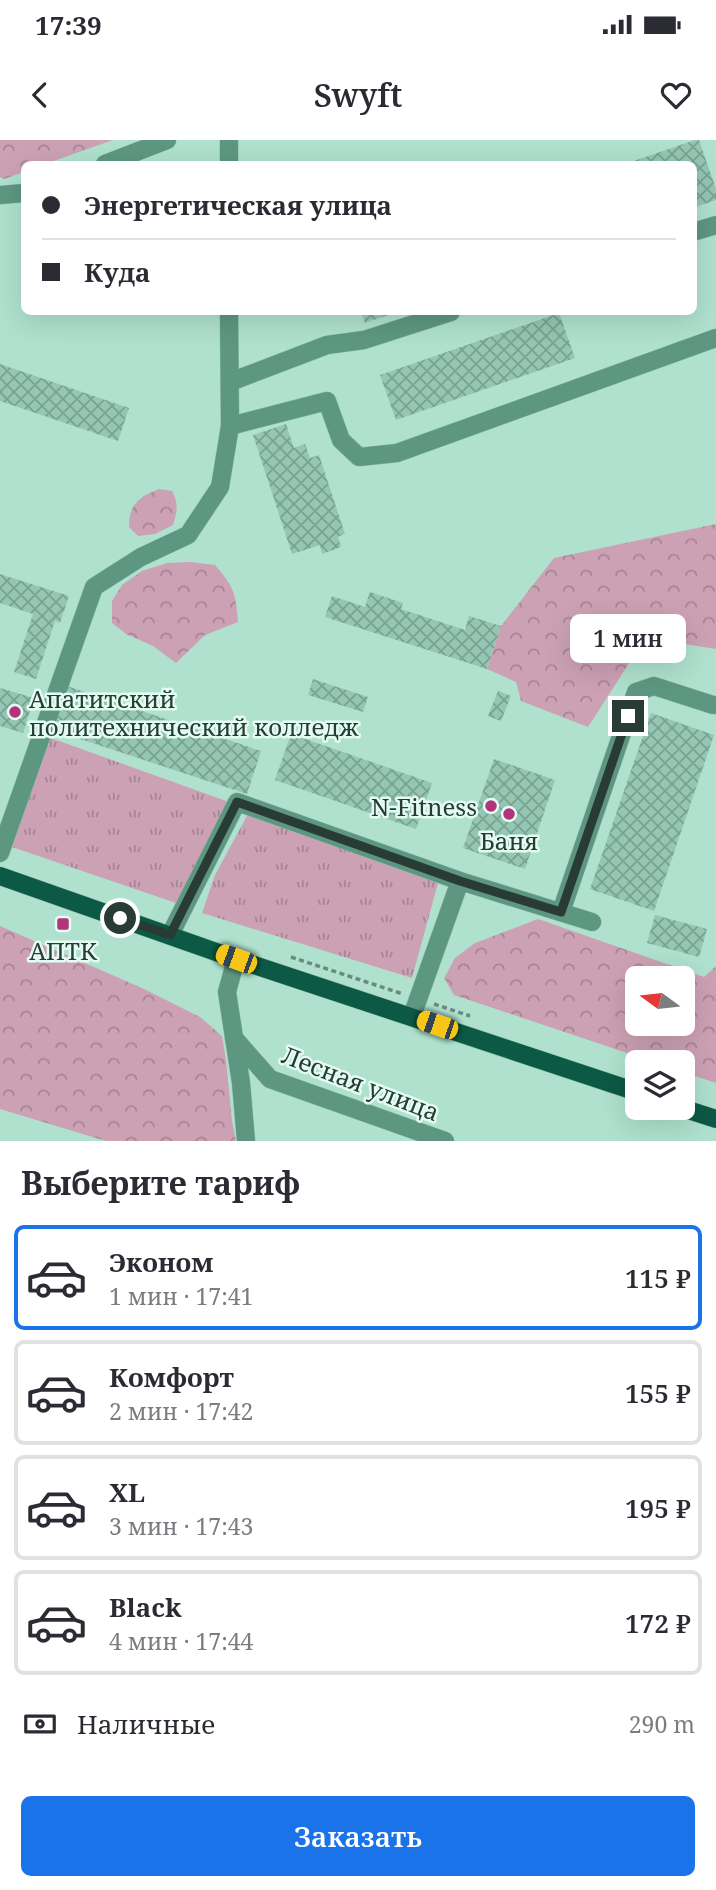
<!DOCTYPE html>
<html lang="ru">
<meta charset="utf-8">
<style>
body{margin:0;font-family:"Noto Serif",serif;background:#f7f7f7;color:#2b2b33;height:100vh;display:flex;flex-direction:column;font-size:26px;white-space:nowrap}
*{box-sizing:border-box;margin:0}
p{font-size:23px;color:#7c7c81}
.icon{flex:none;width:38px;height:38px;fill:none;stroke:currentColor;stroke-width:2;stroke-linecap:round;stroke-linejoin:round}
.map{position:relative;height:1001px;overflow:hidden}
.sheet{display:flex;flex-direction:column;background:#fff;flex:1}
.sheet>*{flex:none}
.banner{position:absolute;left:21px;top:21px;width:676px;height:154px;border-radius:10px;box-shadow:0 7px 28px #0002;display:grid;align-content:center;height:154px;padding:0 21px;background:#fff}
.needle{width:46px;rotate:285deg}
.fabs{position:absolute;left:625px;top:826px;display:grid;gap:14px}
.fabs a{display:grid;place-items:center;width:70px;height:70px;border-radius:10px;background:#fff;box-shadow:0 7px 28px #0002;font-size:35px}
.end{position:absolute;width:32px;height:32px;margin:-16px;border:9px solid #283c35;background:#fff;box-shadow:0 0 0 4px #fff}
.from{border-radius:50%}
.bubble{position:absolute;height:49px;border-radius:10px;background:#fff;box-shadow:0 7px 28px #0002;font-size:23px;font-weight:600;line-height:49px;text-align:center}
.car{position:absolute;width:21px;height:42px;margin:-21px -10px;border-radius:9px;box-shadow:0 0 5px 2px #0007;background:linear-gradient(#f5c518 24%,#345 0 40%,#f5c518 0 76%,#345 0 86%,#f5c518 0)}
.banner b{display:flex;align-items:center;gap:24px;height:66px;font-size:26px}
.banner b+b{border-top:2px solid #e1e1e2}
.banner i{width:18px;height:18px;background:#2b2b33}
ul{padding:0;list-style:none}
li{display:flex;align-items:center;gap:21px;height:105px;margin:0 14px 10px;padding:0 7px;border:4px solid #e1e1e2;border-radius:10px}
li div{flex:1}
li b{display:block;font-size:26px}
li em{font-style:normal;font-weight:600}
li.current{border-color:#1a73e8}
li>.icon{width:63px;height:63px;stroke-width:1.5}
h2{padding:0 21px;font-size:32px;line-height:84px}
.pay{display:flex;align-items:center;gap:18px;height:77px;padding:0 21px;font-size:26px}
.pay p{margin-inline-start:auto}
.button{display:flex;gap:14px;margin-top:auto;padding:14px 21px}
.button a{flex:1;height:80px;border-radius:10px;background:#1a73e8;color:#fff;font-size:28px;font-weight:600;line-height:80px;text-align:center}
.status{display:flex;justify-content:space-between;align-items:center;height:49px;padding:0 35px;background:#fff;direction:ltr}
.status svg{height:19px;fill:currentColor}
header{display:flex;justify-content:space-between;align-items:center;height:91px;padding:0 21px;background:#fff;font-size:32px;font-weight:600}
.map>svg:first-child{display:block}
.grass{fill:url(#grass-tufts)}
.forest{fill:url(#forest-crowns);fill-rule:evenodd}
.building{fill:url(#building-cross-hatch)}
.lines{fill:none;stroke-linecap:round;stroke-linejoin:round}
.minor-casing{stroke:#91bdac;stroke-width:19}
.major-casing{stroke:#91bdac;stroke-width:19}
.path{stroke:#698b7f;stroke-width:3.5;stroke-dasharray:5 3.5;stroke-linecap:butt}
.minor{stroke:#5d9782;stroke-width:18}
.major{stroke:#0c5945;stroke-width:18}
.route{stroke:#283c35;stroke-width:9}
.poi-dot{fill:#b3327c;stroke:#e3fcf2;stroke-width:2.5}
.labels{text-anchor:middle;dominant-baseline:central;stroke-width:5;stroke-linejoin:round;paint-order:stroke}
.poi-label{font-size:24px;fill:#283c35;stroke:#e3fcf2}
.street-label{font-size:24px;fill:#283c35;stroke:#e3fcf2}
</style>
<div class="status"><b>17:39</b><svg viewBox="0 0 49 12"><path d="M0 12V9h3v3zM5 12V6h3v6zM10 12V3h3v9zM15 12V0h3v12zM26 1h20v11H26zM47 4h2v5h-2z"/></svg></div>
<header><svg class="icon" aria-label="back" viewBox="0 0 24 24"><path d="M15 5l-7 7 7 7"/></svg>Swyft<svg class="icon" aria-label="heart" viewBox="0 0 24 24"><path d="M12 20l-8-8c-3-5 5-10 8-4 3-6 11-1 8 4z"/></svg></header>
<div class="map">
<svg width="716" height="1001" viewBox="0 0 716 1001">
<defs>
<pattern id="grass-tufts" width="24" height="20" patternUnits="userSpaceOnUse" patternTransform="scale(1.75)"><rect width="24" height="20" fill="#cca1b4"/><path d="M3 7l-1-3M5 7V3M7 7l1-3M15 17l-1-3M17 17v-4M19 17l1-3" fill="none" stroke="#a68493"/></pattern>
<pattern id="forest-crowns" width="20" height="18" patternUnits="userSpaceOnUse" patternTransform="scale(1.75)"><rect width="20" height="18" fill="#cca1b4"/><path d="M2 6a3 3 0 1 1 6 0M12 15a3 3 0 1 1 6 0" fill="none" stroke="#a68493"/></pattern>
<pattern id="building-cross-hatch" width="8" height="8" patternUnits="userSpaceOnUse" patternTransform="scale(1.75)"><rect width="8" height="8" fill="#94c6b3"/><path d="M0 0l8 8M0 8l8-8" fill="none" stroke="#79a292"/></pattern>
</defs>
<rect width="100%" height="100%" fill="#afe1ce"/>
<g class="grass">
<polygon points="48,597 229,662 176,763 12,707"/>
<polygon points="248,674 438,743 412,838 202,773 215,735"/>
</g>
<g class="forest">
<polygon points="0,0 113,0 45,24 24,24 24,32 4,39 0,37"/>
<path d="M159,349L172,351C179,364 177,371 173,385L155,394L138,396L129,387C129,364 139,357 159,349Z"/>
<polygon points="716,384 716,509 653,499 635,514 588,587 521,561 516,542 487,529 501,486 554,418"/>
<path d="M191,422L215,425C234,447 236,453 238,482L205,495L176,523L153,506L126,494L112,483V461L122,445L142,431L167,423Z"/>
<path d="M538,779L704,837L716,826V943L683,932L682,922H654L454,855L444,838L455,818L475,803ZM637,838H682V884H637Z"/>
<polygon points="0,786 142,848 200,877 222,896 226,920 232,981 236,1001 106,1001 0,969"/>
</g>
<g class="building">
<polygon points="695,0 699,0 716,49 716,60 693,68 693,24 625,24"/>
<polygon points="361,172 397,172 365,183"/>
<polygon points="559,173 575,218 396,280 380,235"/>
<polygon points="0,224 129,268 118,301 0,261"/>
<polygon points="286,284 294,308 305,304 310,318 319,315 345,394 338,397 341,407 322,414 320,405 292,414 253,295"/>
<polygon points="0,434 69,456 60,483 55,481 36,539 14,532 33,474 0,463"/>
<polygon points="370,452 403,463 401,469 465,490 469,476 501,486 487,529 325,477 332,456 365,467"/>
<polygon points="313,539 368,557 363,572 308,555"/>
<polygon points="67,546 261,611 247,654 53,590"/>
<polygon points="0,548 34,558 23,593 0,586"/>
<polygon points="498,551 511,556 501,581 488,576"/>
<polygon points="651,573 714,595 654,771 590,749"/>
<polygon points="291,594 432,643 416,689 275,640"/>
<polygon points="494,619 555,640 525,729 463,708"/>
<polygon points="655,775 707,789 699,817 647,803"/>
</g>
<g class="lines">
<g class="minor-casing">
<g id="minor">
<polyline points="229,0 229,24"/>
<polyline points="105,24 167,0"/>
<polyline points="0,55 24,53"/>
<polyline points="693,92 716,85"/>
<polyline points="230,242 327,205 364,200 451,172"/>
<polyline points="230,286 327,261 341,300 359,317 397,313 716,198"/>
<polyline points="0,713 94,447 141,417 188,395 220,347 230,286 229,172"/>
<polyline points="561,772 636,552 654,546 713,565"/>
<polyline points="170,795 237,662 460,741"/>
<polyline points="236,819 227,852 241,943 246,1001"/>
<polyline points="412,876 460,741 592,782"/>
<polyline points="234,898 270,939 445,1001"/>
</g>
</g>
<g class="major-casing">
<g id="major">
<polyline points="0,736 236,819 637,952"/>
<polyline points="682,968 716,979"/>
</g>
</g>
<g class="path">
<polyline points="291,817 403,854"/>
<polyline points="434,864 470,876"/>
</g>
<use href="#minor" class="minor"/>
<use href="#major" class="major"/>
</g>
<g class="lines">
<polyline class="route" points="120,778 170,795 237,662 460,741 561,772 628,576"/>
</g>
<g class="poi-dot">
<circle cx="15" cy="572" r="7"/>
<circle cx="491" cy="666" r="7"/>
<circle cx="509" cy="674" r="7"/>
<rect x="56" y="777" width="14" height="14" rx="3.5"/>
</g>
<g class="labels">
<g class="poi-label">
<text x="29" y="558" text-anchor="start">Апатитский<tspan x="29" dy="28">политехнический колледж</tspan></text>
<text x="477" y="666" text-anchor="end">N-Fitness</text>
<text x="509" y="700">Баня</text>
<text x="63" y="810">АПТК</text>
</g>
<g class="street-label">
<text transform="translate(361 943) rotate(21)">Лесная улица</text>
</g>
</g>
</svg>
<div class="fabs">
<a><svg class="needle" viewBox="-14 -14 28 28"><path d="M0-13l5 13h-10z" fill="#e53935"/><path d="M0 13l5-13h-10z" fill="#7c7c81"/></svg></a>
<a><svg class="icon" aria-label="layers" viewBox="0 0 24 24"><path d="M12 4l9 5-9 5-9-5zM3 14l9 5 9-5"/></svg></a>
</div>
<i class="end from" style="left:120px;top:778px"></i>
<i class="end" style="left:628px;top:576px"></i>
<div class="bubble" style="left:570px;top:474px;width:116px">1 мин</div>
<i class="car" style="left:236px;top:819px;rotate:290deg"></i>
<i class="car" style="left:437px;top:885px;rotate:289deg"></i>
<div class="banner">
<b><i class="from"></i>Энергетическая улица</b>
<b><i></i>Куда</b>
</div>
</div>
<section class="sheet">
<h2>Выберите тариф</h2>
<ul>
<li class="current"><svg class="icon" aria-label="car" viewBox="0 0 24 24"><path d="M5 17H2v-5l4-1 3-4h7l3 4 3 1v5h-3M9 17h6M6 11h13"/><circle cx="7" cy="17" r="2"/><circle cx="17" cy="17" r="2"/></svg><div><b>Эконом</b><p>1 мин · 17:41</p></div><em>115 ₽</em></li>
<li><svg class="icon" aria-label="car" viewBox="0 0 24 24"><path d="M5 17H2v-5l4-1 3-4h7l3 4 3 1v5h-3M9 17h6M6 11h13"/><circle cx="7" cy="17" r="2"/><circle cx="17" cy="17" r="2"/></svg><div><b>Комфорт</b><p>2 мин · 17:42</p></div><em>155 ₽</em></li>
<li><svg class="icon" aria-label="car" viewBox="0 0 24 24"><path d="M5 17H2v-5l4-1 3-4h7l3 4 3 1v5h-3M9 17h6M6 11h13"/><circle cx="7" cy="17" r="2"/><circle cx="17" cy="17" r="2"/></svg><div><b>XL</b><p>3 мин · 17:43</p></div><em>195 ₽</em></li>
<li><svg class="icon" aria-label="car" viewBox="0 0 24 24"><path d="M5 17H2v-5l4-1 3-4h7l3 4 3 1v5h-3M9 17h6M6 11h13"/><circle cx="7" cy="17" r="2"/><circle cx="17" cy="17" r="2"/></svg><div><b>Black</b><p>4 мин · 17:44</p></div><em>172 ₽</em></li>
</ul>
<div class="pay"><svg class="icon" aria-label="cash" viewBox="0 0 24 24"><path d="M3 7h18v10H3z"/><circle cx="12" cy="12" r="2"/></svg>Наличные<p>290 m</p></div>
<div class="button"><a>Заказать</a></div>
</section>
